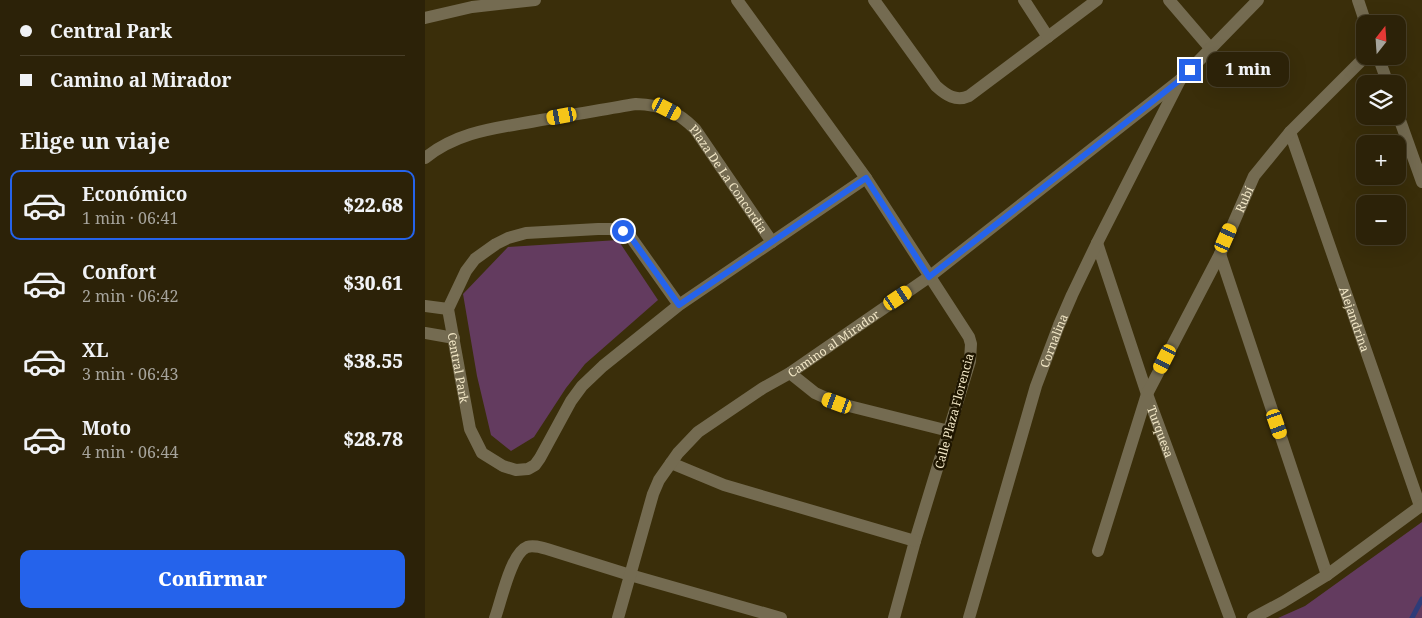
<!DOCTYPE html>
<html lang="es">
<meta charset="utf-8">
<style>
body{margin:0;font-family:"Noto Serif",serif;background:#382f16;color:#f1f3f6;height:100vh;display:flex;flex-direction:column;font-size:19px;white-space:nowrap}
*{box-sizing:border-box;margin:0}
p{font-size:16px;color:#a6a49c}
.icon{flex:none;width:28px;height:28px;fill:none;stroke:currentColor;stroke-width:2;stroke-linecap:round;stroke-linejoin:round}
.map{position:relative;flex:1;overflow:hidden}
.details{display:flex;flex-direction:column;background:#2c2208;width:425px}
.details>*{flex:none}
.guide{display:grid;align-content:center;height:110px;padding:0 20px;background:#2c2208}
.needle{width:32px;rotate:17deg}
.tools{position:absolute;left:931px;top:15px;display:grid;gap:10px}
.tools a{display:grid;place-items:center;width:50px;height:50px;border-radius:10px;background:#2c2208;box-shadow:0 5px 20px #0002,0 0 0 1px #483f29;font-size:25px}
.end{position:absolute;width:22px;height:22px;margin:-11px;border:6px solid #2563eb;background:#fff;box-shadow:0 0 0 2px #fff}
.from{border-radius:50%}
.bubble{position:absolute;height:35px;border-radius:10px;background:#2c2208;box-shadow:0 5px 20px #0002,0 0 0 1px #483f29;font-size:16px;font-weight:800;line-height:35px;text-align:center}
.car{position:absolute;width:15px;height:30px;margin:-15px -8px;border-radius:6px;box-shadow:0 0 4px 1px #0007;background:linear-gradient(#f5c518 24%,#345 0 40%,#f5c518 0 76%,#345 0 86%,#f5c518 0)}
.guide b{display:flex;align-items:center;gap:18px;height:48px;font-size:19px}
.guide b+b{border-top:1px solid #483f29}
.guide i{width:12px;height:12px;background:#f1f3f6}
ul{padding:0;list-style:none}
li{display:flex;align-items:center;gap:15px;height:70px;margin:0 10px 8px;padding:0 10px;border:2px solid transparent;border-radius:10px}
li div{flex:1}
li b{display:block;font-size:19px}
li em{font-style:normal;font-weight:800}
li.current{border-color:#2563eb}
li>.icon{width:45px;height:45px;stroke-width:1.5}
h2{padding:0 20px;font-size:22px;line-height:60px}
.primary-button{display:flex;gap:10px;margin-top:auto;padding:10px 20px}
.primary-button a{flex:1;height:58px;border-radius:10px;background:#2563eb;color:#fff;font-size:20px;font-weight:800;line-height:58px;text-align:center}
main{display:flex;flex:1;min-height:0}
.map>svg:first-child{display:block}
.green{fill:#633b5f}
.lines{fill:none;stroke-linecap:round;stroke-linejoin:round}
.stream{stroke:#2e3c79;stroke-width:5}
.minor{stroke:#746b51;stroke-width:12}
.tertiary{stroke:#746b51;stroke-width:12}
.route{stroke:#2563eb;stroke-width:6}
.labels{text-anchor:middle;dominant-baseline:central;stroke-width:5;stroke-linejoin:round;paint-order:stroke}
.street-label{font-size:12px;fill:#f2e7c6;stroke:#1f1600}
</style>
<main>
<section class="details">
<div class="guide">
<b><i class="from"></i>Central Park</b>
<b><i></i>Camino al Mirador</b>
</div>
<h2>Elige un viaje</h2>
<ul>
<li class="current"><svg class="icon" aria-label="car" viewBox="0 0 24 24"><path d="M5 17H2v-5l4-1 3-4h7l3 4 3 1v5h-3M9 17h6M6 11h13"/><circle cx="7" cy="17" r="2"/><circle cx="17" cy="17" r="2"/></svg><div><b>Económico</b><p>1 min · 06:41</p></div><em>$22.68</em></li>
<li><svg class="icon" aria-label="car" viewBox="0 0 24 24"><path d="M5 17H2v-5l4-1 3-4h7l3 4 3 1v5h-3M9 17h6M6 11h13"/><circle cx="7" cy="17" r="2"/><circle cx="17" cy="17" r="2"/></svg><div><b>Confort</b><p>2 min · 06:42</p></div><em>$30.61</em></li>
<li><svg class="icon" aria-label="car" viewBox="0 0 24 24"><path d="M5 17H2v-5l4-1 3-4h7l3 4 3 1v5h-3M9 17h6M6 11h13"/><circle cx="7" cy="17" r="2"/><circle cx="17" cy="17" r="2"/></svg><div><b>XL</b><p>3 min · 06:43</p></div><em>$38.55</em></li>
<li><svg class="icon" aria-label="car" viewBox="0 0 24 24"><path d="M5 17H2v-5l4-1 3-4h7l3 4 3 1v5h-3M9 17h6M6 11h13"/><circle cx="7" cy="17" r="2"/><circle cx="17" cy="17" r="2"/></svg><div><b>Moto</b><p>4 min · 06:44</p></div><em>$28.78</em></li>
</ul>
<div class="primary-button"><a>Confirmar</a></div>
</section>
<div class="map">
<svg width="997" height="618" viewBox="0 0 997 618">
<rect width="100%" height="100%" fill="#3a2e0a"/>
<g class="green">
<polygon points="193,240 233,300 160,364 141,388 109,437 86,451 66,435 52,376 38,294 83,247"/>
<polygon points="997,522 997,618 853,618 880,606"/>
</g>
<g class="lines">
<polyline class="stream" points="987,618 997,599"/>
<g class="minor">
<polyline points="312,0 441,178 544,337 546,344 545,361 490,541 469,618"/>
<path d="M449,0L511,86C521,95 531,102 544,96L672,0"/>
<polyline points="599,0 623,37"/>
<polyline points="744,0 786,49"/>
<polyline points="933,0 941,24"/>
<polyline points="0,18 47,7 110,0"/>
<polyline points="953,56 963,84"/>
<polyline points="972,112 997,182"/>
<path id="s1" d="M865,132L995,506"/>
<path id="s2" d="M0,158C35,130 74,128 116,120C148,115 180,109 211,104C237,105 252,111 270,129L347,242"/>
<path id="s3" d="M672,243L722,394L805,618"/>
<polyline points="795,254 902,575"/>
<path id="s4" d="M254,305L205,236L198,231L185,229H173L101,233L83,238L71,244L50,259L41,271L23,309L45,429L57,453L78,466L91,470L103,469L110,465L115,458L146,401L157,386L178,366L254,305L441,178"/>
<polyline points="0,306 23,309"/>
<polyline points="0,333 29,338"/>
<polyline points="365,373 390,393 412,403 524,431"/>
<polyline points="246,463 299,485 490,541"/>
<path id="s5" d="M673,551L722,394L795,254L829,176L865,132L941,56"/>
<path d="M70,618C76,602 86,553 102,547C108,545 115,547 122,549L205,575L356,618"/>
<path id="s6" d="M544,618L611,386L634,325L647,295L672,243L755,80"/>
<polyline points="828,618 858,602 902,575 997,505"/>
</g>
<path class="tertiary" id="s7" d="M193,618L228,494L234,480L253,453L273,432L338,388L365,373L504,277L755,80L833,0"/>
</g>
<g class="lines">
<polyline class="route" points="198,231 205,236 254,305 441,178 504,277 755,80 765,70"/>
</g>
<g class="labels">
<g class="street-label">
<text stroke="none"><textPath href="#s2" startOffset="346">Plaza De La Concordia</textPath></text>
<text stroke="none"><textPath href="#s5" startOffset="382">Rubí</textPath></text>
<text stroke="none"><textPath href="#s1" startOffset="198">Alejandrina</textPath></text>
<text stroke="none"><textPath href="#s6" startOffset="290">Cornalina</textPath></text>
<text stroke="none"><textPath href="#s7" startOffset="368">Camino al Mirador</textPath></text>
<text stroke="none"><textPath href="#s4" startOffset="365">Central Park</textPath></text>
<text transform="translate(529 411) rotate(-75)">Calle Plaza Florencia</text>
<text stroke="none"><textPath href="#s3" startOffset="199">Turquesa</textPath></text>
</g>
</g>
</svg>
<div class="tools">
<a><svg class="needle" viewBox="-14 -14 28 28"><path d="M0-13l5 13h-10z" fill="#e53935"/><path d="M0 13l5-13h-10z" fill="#a6a49c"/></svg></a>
<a><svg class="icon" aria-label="layers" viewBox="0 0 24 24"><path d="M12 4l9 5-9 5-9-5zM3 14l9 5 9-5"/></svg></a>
<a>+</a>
<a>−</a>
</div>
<i class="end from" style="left:198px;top:231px"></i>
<i class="end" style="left:765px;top:70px"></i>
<div class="bubble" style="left:782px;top:52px;width:82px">1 min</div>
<i class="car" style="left:242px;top:109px;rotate:117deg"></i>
<i class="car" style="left:137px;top:116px;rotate:260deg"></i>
<i class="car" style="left:801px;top:238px;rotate:24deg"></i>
<i class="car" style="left:473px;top:298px;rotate:56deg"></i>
<i class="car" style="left:740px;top:359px;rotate:207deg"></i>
<i class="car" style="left:412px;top:403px;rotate:290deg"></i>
<i class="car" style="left:852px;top:424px;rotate:161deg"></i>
</div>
</main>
